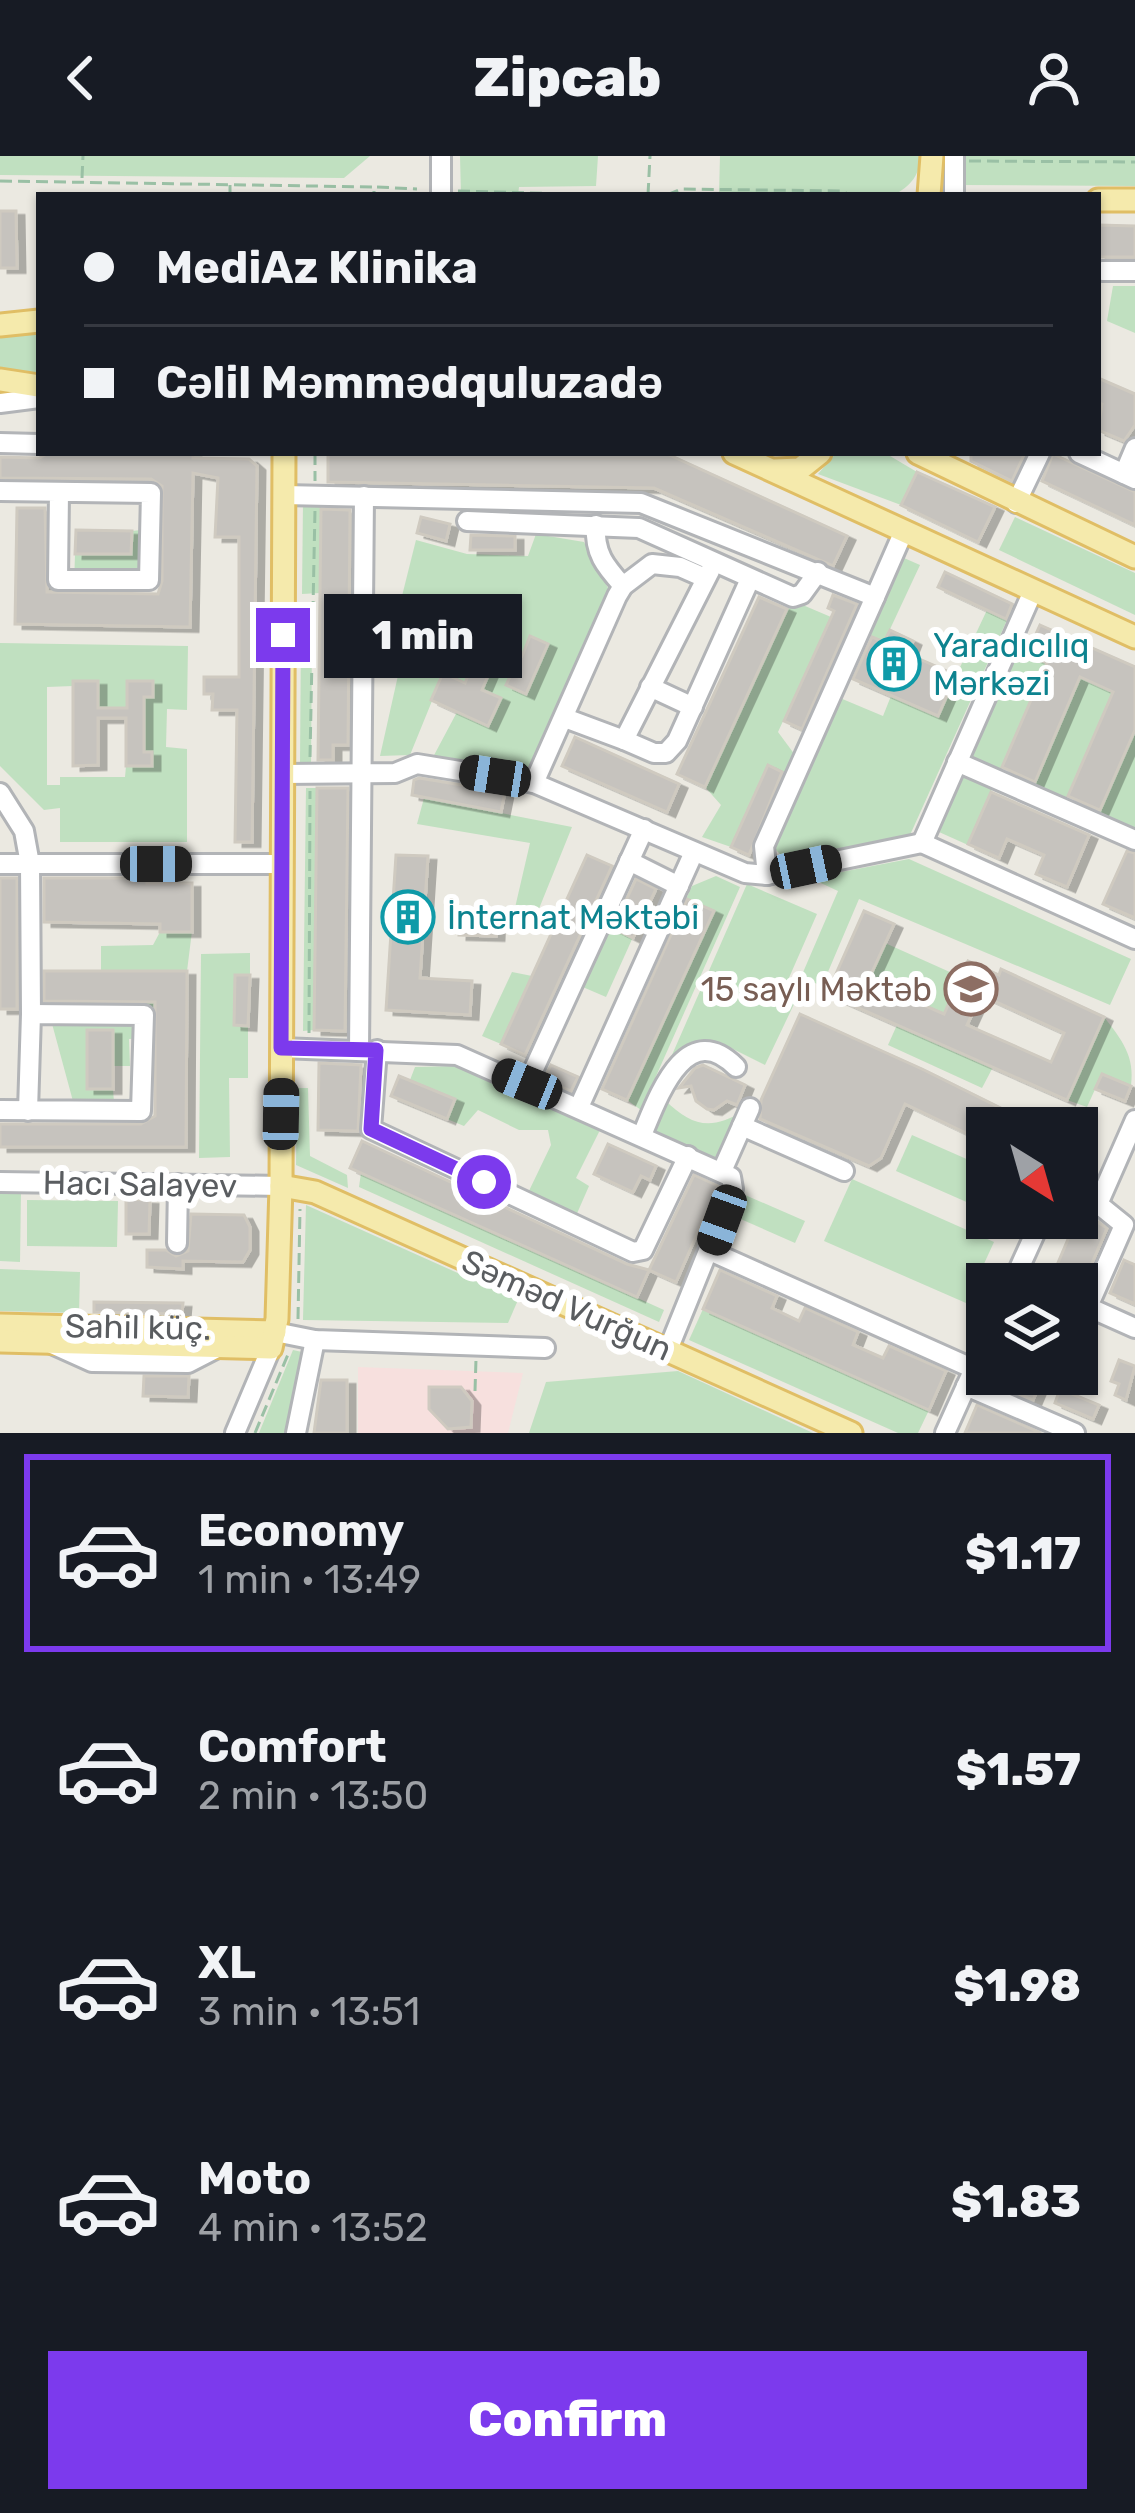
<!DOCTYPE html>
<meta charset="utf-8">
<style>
body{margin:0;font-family:Rubik,sans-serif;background:#242831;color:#f1f3f6;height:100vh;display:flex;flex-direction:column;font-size:45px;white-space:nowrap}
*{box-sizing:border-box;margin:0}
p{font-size:39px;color:#9ea1a6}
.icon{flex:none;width:66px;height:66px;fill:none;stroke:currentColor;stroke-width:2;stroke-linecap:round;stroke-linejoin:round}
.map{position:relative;height:1277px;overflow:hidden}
.drawer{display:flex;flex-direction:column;background:#171b24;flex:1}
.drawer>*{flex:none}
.guide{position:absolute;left:36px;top:36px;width:1065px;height:264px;border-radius:0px;box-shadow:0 3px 9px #0004;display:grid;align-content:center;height:264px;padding:0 48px;background:#171b24}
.needle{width:78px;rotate:143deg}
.buttons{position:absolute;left:966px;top:951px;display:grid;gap:24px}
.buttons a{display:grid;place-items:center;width:132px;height:132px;border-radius:0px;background:#171b24;box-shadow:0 3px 9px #0004;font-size:60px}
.end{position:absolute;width:54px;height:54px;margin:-27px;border:15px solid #7c3aed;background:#fff;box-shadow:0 0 0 6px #fff}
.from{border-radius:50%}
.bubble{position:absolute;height:84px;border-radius:0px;background:#171b24;box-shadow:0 3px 9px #0004;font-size:39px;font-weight:800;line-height:84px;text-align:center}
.car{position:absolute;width:36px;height:72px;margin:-36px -18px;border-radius:15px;box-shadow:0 0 9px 3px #0007;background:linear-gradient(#222 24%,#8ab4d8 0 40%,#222 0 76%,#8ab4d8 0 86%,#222 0)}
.guide b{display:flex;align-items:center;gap:42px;height:114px;font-size:45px}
.guide b+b{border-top:3px solid #363941}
.guide i{width:30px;height:30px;background:#f1f3f6}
ul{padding:21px 0 0;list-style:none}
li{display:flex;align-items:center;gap:36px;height:198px;margin:0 24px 18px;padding:0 24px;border:6px solid transparent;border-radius:0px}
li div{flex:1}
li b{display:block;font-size:45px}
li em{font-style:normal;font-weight:800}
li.on{border-color:#7c3aed}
li>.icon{width:108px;height:108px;stroke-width:1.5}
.button{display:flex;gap:24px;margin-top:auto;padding:24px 48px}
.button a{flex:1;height:138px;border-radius:0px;background:#7c3aed;color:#fff;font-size:48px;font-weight:800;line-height:138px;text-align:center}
header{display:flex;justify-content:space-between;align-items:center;height:156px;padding:0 48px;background:#171b24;font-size:54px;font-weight:800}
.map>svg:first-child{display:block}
.medical{fill:#f7e0de}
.green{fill:#c0e0c0;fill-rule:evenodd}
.building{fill:#c6c3be;stroke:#cfcac0;stroke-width:3;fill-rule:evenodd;filter:url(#shadow)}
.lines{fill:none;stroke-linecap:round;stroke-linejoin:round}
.minor-casing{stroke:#b2b4b7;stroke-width:24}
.major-casing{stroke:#e0be65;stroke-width:27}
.path{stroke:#9ac0a5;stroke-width:3;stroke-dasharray:12 6;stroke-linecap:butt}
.minor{stroke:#fff;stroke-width:18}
.major{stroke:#f5eaac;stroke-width:21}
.route{stroke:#7c3aed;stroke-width:15}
.labels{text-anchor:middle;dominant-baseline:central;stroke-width:12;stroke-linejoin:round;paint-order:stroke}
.culture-label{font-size:33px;fill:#0d838f;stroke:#fff;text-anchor:start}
.education-label{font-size:33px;fill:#785e54;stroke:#fff;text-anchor:end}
.street-label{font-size:33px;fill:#5a5d60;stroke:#fff}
</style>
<header><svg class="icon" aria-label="back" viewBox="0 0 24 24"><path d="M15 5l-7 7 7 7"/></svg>Zipcab<svg class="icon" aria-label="person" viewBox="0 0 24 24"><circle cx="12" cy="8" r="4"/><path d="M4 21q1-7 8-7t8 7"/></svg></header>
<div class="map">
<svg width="1135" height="1277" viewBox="0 0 1135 1277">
<defs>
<filter id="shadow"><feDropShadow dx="8" dy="4.5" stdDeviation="0" flood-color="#0004"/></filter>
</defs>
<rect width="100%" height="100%" fill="#ebe9e1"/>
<polygon class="medical" points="358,1211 523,1217 508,1277 358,1277"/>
<g class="green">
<polygon points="0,0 370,0 344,22 0,19"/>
<polygon points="460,0 598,0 596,30 519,31 518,39 461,39"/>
<path d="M720,0H920C920,20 910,30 894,39H719Z"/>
<polygon points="959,0 1135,0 1135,30 958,29"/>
<polygon points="1113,130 1135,130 1135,177 1107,165"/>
<polygon points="39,175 39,218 0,213 0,179"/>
<polygon points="836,297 885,297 917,316 901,349 818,318"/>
<polygon points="303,348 321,350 320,437 302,438"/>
<polygon points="1015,361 1135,417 1135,459 999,394"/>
<polygon points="141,374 140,432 74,431 75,398 131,398 132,375"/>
<polygon points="536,378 584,386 619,453 531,619 432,603 457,556 489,569 501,542 482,534 494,506 513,514 507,530 526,538 548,489 531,480 522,500 502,491 510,472 492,464 483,483 461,473 468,456 451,448 429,494 449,503 456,489 477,498 465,527 443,518 410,599 380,600 399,515 400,448 416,384 467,398 528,400"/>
<polygon points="904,402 920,409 884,486 869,480"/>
<polygon points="791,444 831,461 778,576 795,599 786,617 767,610 731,691 702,681 721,649 705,631"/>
<polygon points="987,454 1007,464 910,679 787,705 773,691 840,542 883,560 891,540 937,560"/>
<polygon points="301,479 312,480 311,609 300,608"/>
<path d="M0,487L188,490L187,554L167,553L166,591L187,593V686H60V652L44,654L0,610ZM127,525L144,541V596H152L126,610L125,621H60V629H47V531L73,530L98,552H127Z"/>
<polygon points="1017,495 1047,507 1001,615 972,602"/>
<polygon points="1080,521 1113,536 1066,643 1034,629"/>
<polygon points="1135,574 1135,674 1099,657"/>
<polygon points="964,618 993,631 968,689 939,676"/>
<polygon points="306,632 317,632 314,874 303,875"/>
<polygon points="424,642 572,671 530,775 511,769 530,687 417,668"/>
<polygon points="909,703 1131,803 1110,849 859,743 822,830 801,821 838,735 810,722"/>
<polygon points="716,720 740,731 641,954 627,944 713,756 686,743 692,730"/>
<polygon points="747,728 817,758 781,840 795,846 765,909 727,890 668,908"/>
<polygon points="592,763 633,781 606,841 564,823"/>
<polygon points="192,775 187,815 101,815 101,790 153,789 160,776"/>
<polygon points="885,787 961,821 945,858 868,825"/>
<polygon points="250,797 250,819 235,820 234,869 248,870 248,922 229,922 230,1001 199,1002 201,798"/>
<polygon points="512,816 532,820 501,888 482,880"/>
<polygon points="79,846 155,846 155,882 129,883 130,910 113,910 87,875 87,933 113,933 115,960 77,960 51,864"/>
<path d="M1104,861C1122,884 1135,900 1131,930L1102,918L1087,951L1067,944Z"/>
<polygon points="897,869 993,911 982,932 888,889"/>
<polygon points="457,910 601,972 576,1022 589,1030 575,1062 527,1039 551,989 548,974 519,974 478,954 464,970 447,963 454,943 410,924 415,911"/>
<polygon points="297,932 308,932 310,1000 347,1019 348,1032 296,1009"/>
<path d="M665,944C691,970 711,975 743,955L720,1007L651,975Z"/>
<polygon points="912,979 987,1012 987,1055 896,1015"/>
<polygon points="361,1017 664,1154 659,1166 359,1031"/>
<polygon points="852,1023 994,1086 966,1147 824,1085"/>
<polygon points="0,1034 21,1034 20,1106 0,1105"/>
<polygon points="745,1039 805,1065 795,1087 736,1061"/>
<polygon points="27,1044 118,1045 117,1091 27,1090"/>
<polygon points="306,1049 518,1144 508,1167 303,1164"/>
<polygon points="0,1113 80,1116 79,1157 0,1155"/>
<polygon points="703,1153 929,1254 918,1277 898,1277 689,1184"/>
<polygon points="293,1194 302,1196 285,1277 259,1277"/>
<polygon points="678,1215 813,1277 529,1277 546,1226"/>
</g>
<g class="building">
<polygon points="0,55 16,55 17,112 0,112"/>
<polygon points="1098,69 1135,70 1135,101 1098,101"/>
<polygon points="1098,222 1135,238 1135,269 1124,285 1098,274 1102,248 1098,246"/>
<polygon points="49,297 193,297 193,302 249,303 257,310 252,686 235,686 237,554 212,554 213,538 204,538 204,521 239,521 239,381 215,381 218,322 193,317 190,471 15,468 17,352 45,352 47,436 158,438 162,425 162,330 151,323 0,322 0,301 39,302"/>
<polygon points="328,297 665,297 847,380 833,410 654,332 328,326"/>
<polygon points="971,297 1025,297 1012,325 971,305"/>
<polygon points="1053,298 1135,336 1135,369 1042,325"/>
<polygon points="917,316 995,351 978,386 901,349"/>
<polygon points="321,353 350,354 348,589 333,589 333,604 318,604"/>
<polygon points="421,361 450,368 446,385 417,377"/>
<polygon points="76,374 132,375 131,398 75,398"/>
<polygon points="471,379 515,380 515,394 470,394"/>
<polygon points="945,416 1012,448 1006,463 938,431"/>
<polygon points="833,439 857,448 802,573 784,565 834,455 828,452"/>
<polygon points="759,441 787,453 705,631 677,618"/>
<polygon points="377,448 400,448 399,515 376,515"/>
<polygon points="450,448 469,456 461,473 483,483 492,464 511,472 502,491 522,500 530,480 548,488 526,538 506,529 513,514 494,506 482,534 501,542 488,570 431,544 443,517 465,527 477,498 456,489 449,503 429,494"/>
<polygon points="1040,469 1135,511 1135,574 1100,654 1068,640 1113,536 1080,521 1035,626 1002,611 1047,507 1027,498"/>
<polygon points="890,474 913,485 908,498 956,519 938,560 853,523 872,481 884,486"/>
<polygon points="73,525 98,525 98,552 127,552 127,525 153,525 153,541 144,541 144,596 152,596 152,610 126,610 126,562 98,562 98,609 73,610"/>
<polygon points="575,581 679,628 667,656 562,610"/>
<polygon points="768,609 782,616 749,699 731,691"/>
<polygon points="419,622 505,636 501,656 412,639 414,624"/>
<polygon points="317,632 348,632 345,875 314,874"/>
<polygon points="991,636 1089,679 1067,731 1036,718 1044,699 1007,683 999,702 968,688"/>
<polygon points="1127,695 1135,697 1135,762 1103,748"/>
<polygon points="396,699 428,700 420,822 472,825 470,859 386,854"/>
<polygon points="587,699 612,710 525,899 501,888"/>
<rect x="0" y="722" width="17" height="131"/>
<polygon points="44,722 147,722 147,727 192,727 192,776 160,776 160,768 44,766"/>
<polygon points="636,723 656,733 633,782 613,772"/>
<polygon points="687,743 714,755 627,944 602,933"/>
<polygon points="460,752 497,753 496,780 459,779"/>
<path d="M864,755L894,768L868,825L944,858L968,805L999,819L1001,813L1104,861L1067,944L827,838ZM981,839L1064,877L1051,906L967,869Z"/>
<polygon points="44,815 187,815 186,991 0,991 0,968 141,968 155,960 155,846 44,845"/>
<polygon points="235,819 250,819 248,870 234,869"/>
<polygon points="800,858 922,913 1041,972 987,972 987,987 905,948 881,1002 869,1010 760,963 761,944"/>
<rect x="87" y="874" width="26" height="59"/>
<polygon points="319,907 361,909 358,975 318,974"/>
<polygon points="551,909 578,921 571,935 544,923"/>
<polygon points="703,909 745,929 737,949 727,945 714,954 707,953 696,945 691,930 679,932 695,912"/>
<polygon points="1102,918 1131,930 1125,945 1095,933"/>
<polygon points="399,920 455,943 447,963 391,940"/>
<polygon points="362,985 627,1108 649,1114 637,1141 350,1012"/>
<polygon points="608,988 656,1010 650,1024 641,1020 633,1036 594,1018"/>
<polygon points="694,1019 718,1030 676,1126 649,1114"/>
<polygon points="126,1043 150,1044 149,1078 126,1078"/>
<polygon points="1080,1055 1107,1072 1083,1128 1049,1128"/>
<polygon points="191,1058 244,1059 250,1071 250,1094 243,1106 183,1105 183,1113 147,1111 147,1094 166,1094 176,1100 188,1095"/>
<polygon points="1124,1104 1135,1109 1135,1148 1110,1137"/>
<polygon points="720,1114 777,1140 772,1152 799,1165 805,1152 858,1176 853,1189 883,1202 889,1190 946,1215 929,1254 703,1153"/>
<polygon points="94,1146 183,1147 182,1158 94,1156"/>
<polygon points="1119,1204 1135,1210 1126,1244 1115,1239 1119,1228 1111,1225"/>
<polygon points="1010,1218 1044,1218 1033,1244 1004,1232"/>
<polygon points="144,1220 189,1220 188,1241 143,1240"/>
<polygon points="321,1224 347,1224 347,1277 314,1277"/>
<polygon points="429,1231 461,1231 472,1245 471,1271 448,1273 429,1253"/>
<polygon points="1060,1233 1099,1249 1093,1263 1055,1247"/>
<polygon points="977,1249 1041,1277 965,1277"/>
</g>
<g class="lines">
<g class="minor-casing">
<g id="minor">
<polyline points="441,0 441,39"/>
<polyline points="954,39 954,0"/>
<polyline points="1102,115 1135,115"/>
<polyline points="0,247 39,242"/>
<polyline points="0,287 39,288"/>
<polyline points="1079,297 1135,323"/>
<polyline points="1124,318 1135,292"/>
<polyline points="0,335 151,337 149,424 58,424 59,336"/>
<polyline points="284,339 641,347 875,441 903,377"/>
<polyline points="1016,347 1040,297"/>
<polyline points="467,365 639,372 793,441 802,438 818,416"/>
<path d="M596,369C594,397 605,410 623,430"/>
<polyline points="1033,435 922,687 1135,783"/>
<polyline points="650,531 693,551"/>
<polyline points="565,562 624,584 710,415"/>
<polyline points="624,584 654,597 666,597 677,585 750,423"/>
<polyline points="957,606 1135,684"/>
<polyline points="282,618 395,617 417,608 534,627 745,717 767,719 922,687"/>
<polyline points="534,627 617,440 623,430 652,408 680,411 705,422"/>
<polyline points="0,637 24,675 30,708 31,858"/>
<polyline points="629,705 679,730"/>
<polyline points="0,708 282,708"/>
<polyline points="767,719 764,690 875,441"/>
<polyline points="281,892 457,899 731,1021 733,1033 668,1194"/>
<polyline points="359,894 364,340"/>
<polyline points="377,894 371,973 633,1096 643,1094 688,1000"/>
<polyline points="527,928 644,673"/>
<polyline points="579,951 694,696"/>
<polyline points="0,954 141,955 144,859 31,858 28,955"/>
<polyline points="742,970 844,1015"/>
<path d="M642,979C657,944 685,860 736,911"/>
<polyline points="722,1015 750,952"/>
<polyline points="0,1026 281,1030"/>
<polyline points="1077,1038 1098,1048 1124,1069 1088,1151 1135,1172"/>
<polyline points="1098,1048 1135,964"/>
<polyline points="177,1087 178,1028"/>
<polyline points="710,1095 974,1213"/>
<polyline points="1012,1128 1042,1062"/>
<polyline points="275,1176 315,1184 545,1192"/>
<polyline points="52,1188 92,1206 188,1207 221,1190"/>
<polyline points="966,1230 1075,1277"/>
<polyline points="235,1277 271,1192"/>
<polyline points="296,1277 315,1184"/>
<polyline points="945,1277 987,1184"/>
</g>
</g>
<g class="major-casing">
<g id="major">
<polyline points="929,39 932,0"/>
<polyline points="1098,44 1135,44"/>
<polyline points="0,169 39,165"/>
<polyline points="0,224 39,230"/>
<polyline points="734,297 1135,481"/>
<polyline points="918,297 1135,401"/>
<polyline points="775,314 800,313 820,297"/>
<polyline points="281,1030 315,1036 851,1277"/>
<polyline points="0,1169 275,1176"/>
<polyline points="0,1185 271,1192 277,1163 281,1030 284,297"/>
</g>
</g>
<g class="path">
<polyline points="969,5 1135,6"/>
<polyline points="82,22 83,0"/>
<polyline points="0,25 374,31 374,39"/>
<polyline points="230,29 230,39"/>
<polyline points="377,31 417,33"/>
<polyline points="458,35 607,39"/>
<polyline points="648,39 650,0"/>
<polyline points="667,39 681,33 844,35 848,39"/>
<polyline points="315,297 315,325"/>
<polyline points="310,601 315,353"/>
<polyline points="309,877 310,635"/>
<polyline points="298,1163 300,1053"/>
<polyline points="475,1235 476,1203"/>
<polyline points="255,1277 289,1196"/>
</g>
<use href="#minor" class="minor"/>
<use href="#major" class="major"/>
</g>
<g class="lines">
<polyline class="route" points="283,479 281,892 376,894 371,973 484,1026"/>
</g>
<defs>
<g id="building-ring" transform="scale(2.7)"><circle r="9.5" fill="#fff" stroke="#0f9aa8" stroke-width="1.5"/><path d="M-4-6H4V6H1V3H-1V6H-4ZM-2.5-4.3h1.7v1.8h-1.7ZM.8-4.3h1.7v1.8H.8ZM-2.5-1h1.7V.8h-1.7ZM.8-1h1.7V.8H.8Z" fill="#0f9aa8"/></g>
<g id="school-ring" transform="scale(2.7)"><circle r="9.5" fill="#fff" stroke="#8d6e63" stroke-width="1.5"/><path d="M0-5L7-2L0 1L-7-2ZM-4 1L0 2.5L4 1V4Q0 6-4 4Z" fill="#8d6e63"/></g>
</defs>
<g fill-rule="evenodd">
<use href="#building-ring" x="894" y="508"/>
<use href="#building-ring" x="408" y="761"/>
<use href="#school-ring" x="971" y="833"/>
</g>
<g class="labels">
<g class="culture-label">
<text x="933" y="489">Yaradıcılıq<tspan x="933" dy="38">Mərkəzi</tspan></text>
<text x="447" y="761">İnternat Məktəbi</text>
</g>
<g class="education-label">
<text x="932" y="833">15 saylı Məktəb</text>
</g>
<g class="street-label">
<text transform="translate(140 1028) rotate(1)">Hacı Salayev</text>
<text transform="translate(567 1149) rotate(24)">Səməd Vurğun</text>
<text transform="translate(138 1171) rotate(1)">Sahil küç.</text>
</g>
</g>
</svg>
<div class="buttons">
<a><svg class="needle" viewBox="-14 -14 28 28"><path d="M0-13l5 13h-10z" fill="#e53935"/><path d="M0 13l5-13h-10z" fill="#9ea1a6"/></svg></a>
<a><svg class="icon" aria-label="layers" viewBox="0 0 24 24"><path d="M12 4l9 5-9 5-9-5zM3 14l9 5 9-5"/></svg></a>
</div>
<i class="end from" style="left:484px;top:1026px"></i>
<i class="end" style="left:283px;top:479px"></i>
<div class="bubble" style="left:324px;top:438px;width:198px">1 min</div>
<i class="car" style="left:495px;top:620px;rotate:279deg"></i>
<i class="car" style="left:156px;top:708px;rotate:90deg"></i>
<i class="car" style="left:806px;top:711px;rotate:78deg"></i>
<i class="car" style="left:527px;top:928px;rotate:292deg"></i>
<i class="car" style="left:281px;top:958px;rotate:1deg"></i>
<i class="car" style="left:722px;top:1064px;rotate:200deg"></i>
<div class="guide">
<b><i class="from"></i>MediAz Klinika</b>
<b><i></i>Cəlil Məmmədquluzadə</b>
</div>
</div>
<section class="drawer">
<ul>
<li class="on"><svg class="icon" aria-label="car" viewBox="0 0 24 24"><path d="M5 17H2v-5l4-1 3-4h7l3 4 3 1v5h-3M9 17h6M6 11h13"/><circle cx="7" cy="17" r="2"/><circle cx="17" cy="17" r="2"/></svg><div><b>Economy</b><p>1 min · 13:49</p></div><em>$1.17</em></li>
<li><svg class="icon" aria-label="car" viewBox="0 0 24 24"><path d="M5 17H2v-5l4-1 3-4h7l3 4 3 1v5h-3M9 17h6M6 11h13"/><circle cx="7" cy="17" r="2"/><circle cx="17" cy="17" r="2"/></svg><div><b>Comfort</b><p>2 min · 13:50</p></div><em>$1.57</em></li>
<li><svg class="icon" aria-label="car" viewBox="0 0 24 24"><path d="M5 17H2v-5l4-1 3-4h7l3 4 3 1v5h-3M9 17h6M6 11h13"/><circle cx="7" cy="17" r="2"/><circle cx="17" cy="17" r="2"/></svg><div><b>XL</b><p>3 min · 13:51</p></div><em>$1.98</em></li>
<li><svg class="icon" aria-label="car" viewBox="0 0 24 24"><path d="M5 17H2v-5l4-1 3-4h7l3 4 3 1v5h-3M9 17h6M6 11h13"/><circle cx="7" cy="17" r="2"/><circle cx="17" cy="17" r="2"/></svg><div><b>Moto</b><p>4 min · 13:52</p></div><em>$1.83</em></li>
</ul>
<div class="button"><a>Confirm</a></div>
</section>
